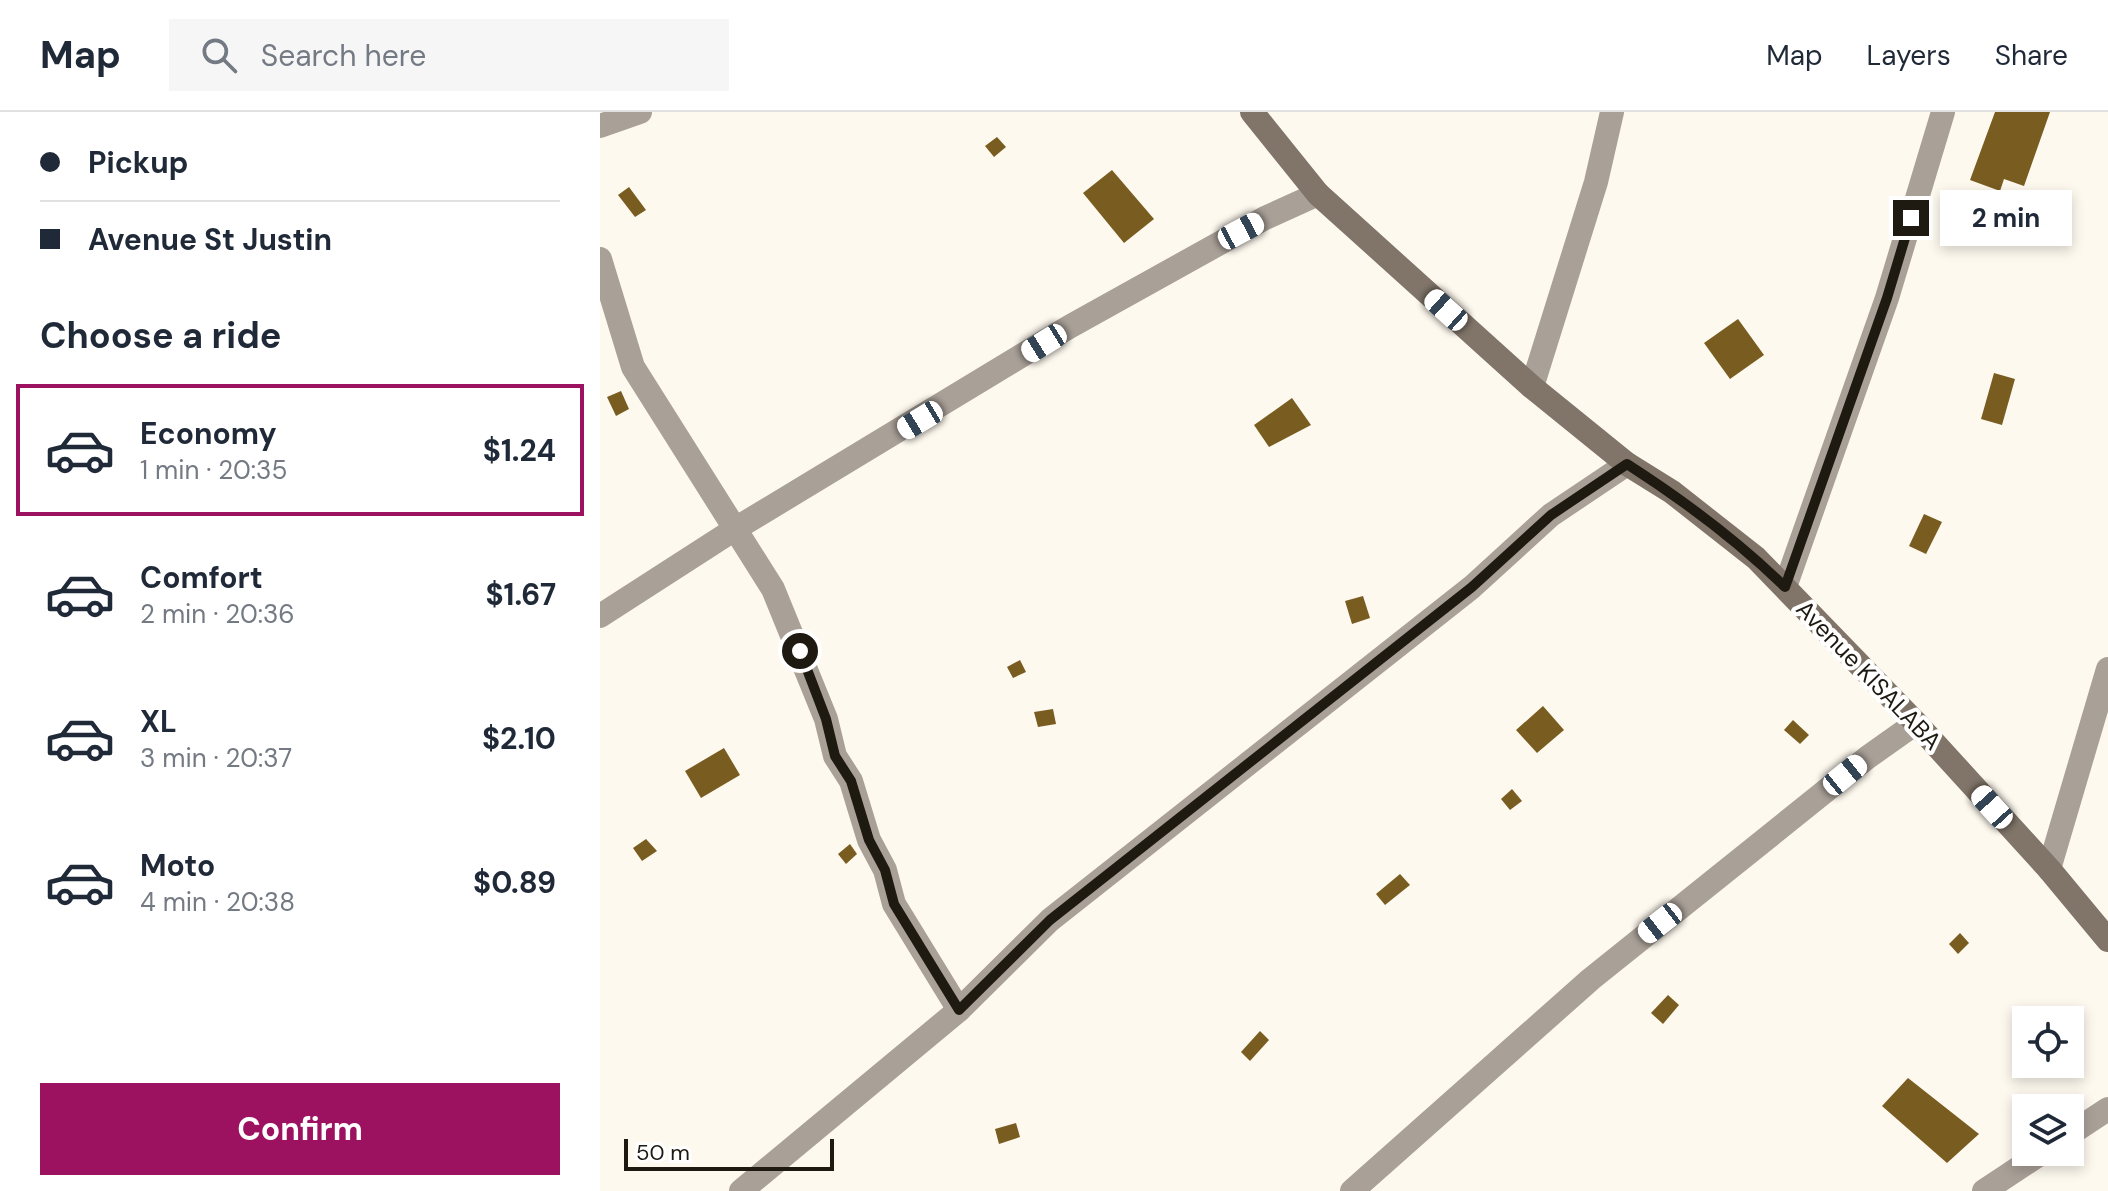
<!DOCTYPE html>
<meta charset="utf-8">
<style>
body{margin:0;font-family:"DM Sans",sans-serif;background:#f6f6f7;color:#1f2937;height:100vh;display:flex;flex-direction:column;font-size:30px;white-space:nowrap}
*{box-sizing:border-box;margin:0}
p{font-size:26px;color:#747a83}
.icon{flex:none;width:44px;height:44px;fill:none;stroke:currentColor;stroke-width:2;stroke-linecap:round;stroke-linejoin:round}
.map{position:relative;flex:1;overflow:hidden}
.sheet{display:flex;flex-direction:column;background:#fff;width:600px}
.sheet>*{flex:none}
.top-card{display:grid;align-content:center;height:176px;padding:0 40px;background:#fff}
.tools{position:absolute;left:1412px;top:894px;display:grid;gap:16px}
.tools a{display:grid;place-items:center;width:72px;height:72px;border-radius:0px;background:#fff;box-shadow:0 4px 12px #0003;font-size:40px}
.scale{position:absolute;left:24px;bottom:20px;width:210px;box-sizing:border-box;padding-left:8px;border:4px solid #1e1911;border-top:0;font-size:22px;line-height:28px;white-space:nowrap;color:#1e1911;-webkit-text-stroke:6px #fff;paint-order:stroke}
.end{position:absolute;width:36px;height:36px;margin:-18px;border:10px solid #1e1911;background:#fff;box-shadow:0 0 0 4px #fff}
.from{border-radius:50%}
.bubble{position:absolute;height:56px;border-radius:0px;background:#fff;box-shadow:0 4px 12px #0003;font-size:26px;font-weight:700;line-height:56px;text-align:center}
.car{position:absolute;width:24px;height:48px;margin:-24px -12px;border-radius:10px;box-shadow:0 0 6px 2px #0007;background:linear-gradient(#fff 24%,#345 0 40%,#fff 0 76%,#345 0 86%,#fff 0)}
.top-card b{display:flex;align-items:center;gap:28px;height:76px;font-size:30px}
.top-card b+b{border-top:2px solid #e0e1e3}
.top-card i{width:20px;height:20px;background:#1f2937}
ul{padding:0;list-style:none}
li{display:flex;align-items:center;gap:24px;height:132px;margin:0 16px 12px;padding:0 24px;border:4px solid transparent;border-radius:0px}
li div{flex:1}
li b{display:block;font-size:30px}
li em{font-style:normal;font-weight:700}
li.current{border-color:#9d1260}
li>.icon{width:72px;height:72px;stroke-width:1.5}
h2{padding:0 40px;font-size:36px;line-height:96px}
.cta{display:flex;gap:16px;margin-top:auto;padding:16px 40px}
.cta a{flex:1;height:92px;border-radius:0px;background:#9d1260;color:#fff;font-size:32px;font-weight:700;line-height:92px;text-align:center}
header{display:flex;align-items:center;gap:48px;box-sizing:border-box;height:112px;padding:0 40px;background:#fff;border-bottom:2px solid #e0e1e3}
header strong{font-size:38px}
nav{display:flex;gap:44px;margin-inline-start:auto;font-size:28px}
.search{width:560px;height:72px;background:#f6f6f7;display:flex;align-items:center;gap:20px;box-sizing:border-box;padding:0 28px;border-radius:0px;color:#747a83;font-size:30px}
main{display:flex;flex:1;min-height:0}
.map>svg:first-child{display:block}
.building{fill:#795c20}
.lines{fill:none;stroke-linecap:round;stroke-linejoin:round}
.street{stroke:#a9a098;stroke-width:24}
.secondary{stroke:#817569;stroke-width:24}
.route{stroke:#1e1911;stroke-width:10}
.labels{text-anchor:middle;dominant-baseline:central;stroke-width:8;stroke-linejoin:round;paint-order:stroke}
.street-label{font-size:24px;fill:#1e1911;stroke:#fff}
</style>
<header>
<strong>Map</strong>
<div class="search"><svg class="icon" aria-label="search" viewBox="0 0 24 24"><circle cx="10" cy="10" r="6"/><path d="M15 15l6 6"/></svg>Search here</div>
<nav><a>Map</a><a>Layers</a><a>Share</a></nav>
</header>
<main>
<section class="sheet">
<div class="top-card">
<b><i class="from"></i>Pickup</b>
<b><i></i>Avenue St Justin</b>
</div>
<h2>Choose a ride</h2>
<ul>
<li class="current"><svg class="icon" aria-label="car" viewBox="0 0 24 24"><path d="M5 17H2v-5l4-1 3-4h7l3 4 3 1v5h-3M9 17h6M6 11h13"/><circle cx="7" cy="17" r="2"/><circle cx="17" cy="17" r="2"/></svg><div><b>Economy</b><p>1 min · 20:35</p></div><em>$1.24</em></li>
<li><svg class="icon" aria-label="car" viewBox="0 0 24 24"><path d="M5 17H2v-5l4-1 3-4h7l3 4 3 1v5h-3M9 17h6M6 11h13"/><circle cx="7" cy="17" r="2"/><circle cx="17" cy="17" r="2"/></svg><div><b>Comfort</b><p>2 min · 20:36</p></div><em>$1.67</em></li>
<li><svg class="icon" aria-label="car" viewBox="0 0 24 24"><path d="M5 17H2v-5l4-1 3-4h7l3 4 3 1v5h-3M9 17h6M6 11h13"/><circle cx="7" cy="17" r="2"/><circle cx="17" cy="17" r="2"/></svg><div><b>XL</b><p>3 min · 20:37</p></div><em>$2.10</em></li>
<li><svg class="icon" aria-label="car" viewBox="0 0 24 24"><path d="M5 17H2v-5l4-1 3-4h7l3 4 3 1v5h-3M9 17h6M6 11h13"/><circle cx="7" cy="17" r="2"/><circle cx="17" cy="17" r="2"/></svg><div><b>Moto</b><p>4 min · 20:38</p></div><em>$0.89</em></li>
</ul>
<div class="cta"><a>Confirm</a></div>
</section>
<div class="map">
<svg width="1508" height="1079" viewBox="0 0 1508 1079">
<rect width="100%" height="100%" fill="#fef9ef"/>
<g class="building">
<polygon points="1395,0 1450,0 1424,74 1404,67 1400,79 1370,68"/>
<polygon points="397,25 406,35 394,45 385,34"/>
<polygon points="512,58 554,107 524,131 483,81"/>
<polygon points="29,75 46,98 35,105 18,83"/>
<polygon points="1138,207 1164,243 1130,267 1104,231"/>
<polygon points="1394,261 1415,267 1402,313 1381,307"/>
<polygon points="21,279 29,297 16,304 7,285"/>
<polygon points="692,286 711,313 669,335 654,313"/>
<polygon points="1324,402 1342,410 1326,442 1309,434"/>
<polygon points="763,484 770,506 752,512 745,489"/>
<polygon points="420,548 426,560 413,566 407,555"/>
<polygon points="943,594 964,618 937,641 916,618"/>
<polygon points="453,597 456,612 438,615 434,600"/>
<polygon points="1193,608 1209,623 1200,632 1184,618"/>
<polygon points="124,636 140,663 101,686 85,659"/>
<polygon points="912,677 922,689 910,698 901,687"/>
<polygon points="46,727 57,739 42,749 33,736"/>
<polygon points="250,732 257,742 246,752 238,742"/>
<polygon points="800,762 810,773 785,793 776,782"/>
<polygon points="1360,821 1369,831 1358,842 1349,832"/>
<polygon points="1068,883 1079,893 1063,912 1051,901"/>
<polygon points="660,919 669,928 650,949 641,940"/>
<polygon points="1308,966 1379,1022 1347,1051 1282,994"/>
<polygon points="416,1011 420,1025 399,1032 395,1017"/>
</g>
<g class="lines">
<g class="street">
<polyline points="0,14 40,0"/>
<polyline points="0,147 33,255 173,477 226,607 235,644 251,669 269,728 285,758 294,792 359,898"/>
<polyline points="932,275 996,70 1012,0"/>
<polyline points="1185,475 1287,186 1343,0"/>
<polyline points="0,504 135,417 469,215 665,106 718,82"/>
<polyline points="1449,757 1508,557"/>
<polyline points="1470,1022 1508,997"/>
<polyline points="141,1079 359,898 450,808 872,475 951,403 1027,352"/>
<polyline points="752,1079 991,867 1268,645 1316,611"/>
<polyline points="1384,1079 1443,1040"/>
</g>
<polyline class="secondary" points="652,0 718,82 932,275 1027,352 1072,380 1156,446 1316,611 1449,757 1508,828"/>
</g>
<g class="lines">
<path class="route" d="M200,539L226,607L235,644L251,669L269,728L285,758L294,792L359,898L450,808L872,475L951,403L1027,352C1083,388 1137,428 1185,475L1287,186L1311,106"/>
</g>
<g class="labels">
<g class="street-label">
<text transform="translate(1269 563) rotate(46)">Avenue KISALABA</text>
</g>
</g>
</svg>
<div class="tools">
<a><svg class="icon" aria-label="locate" viewBox="0 0 24 24"><circle cx="12" cy="12" r="6"/><path d="M12 2v4M12 18v4M2 12h4M18 12h4"/></svg></a>
<a><svg class="icon" aria-label="layers" viewBox="0 0 24 24"><path d="M12 4l9 5-9 5-9-5zM3 14l9 5 9-5"/></svg></a>
</div>
<div class="scale">50 m</div>
<i class="end from" style="left:200px;top:539px"></i>
<i class="end" style="left:1311px;top:106px"></i>
<div class="bubble" style="left:1340px;top:78px;width:132px">2 min</div>
<i class="car" style="left:641px;top:119px;rotate:62deg"></i>
<i class="car" style="left:846px;top:198px;rotate:312deg"></i>
<i class="car" style="left:444px;top:231px;rotate:238deg"></i>
<i class="car" style="left:320px;top:308px;rotate:239deg"></i>
<i class="car" style="left:1245px;top:663px;rotate:51deg"></i>
<i class="car" style="left:1392px;top:695px;rotate:318deg"></i>
<i class="car" style="left:1060px;top:811px;rotate:232deg"></i>
</div>
</main>
